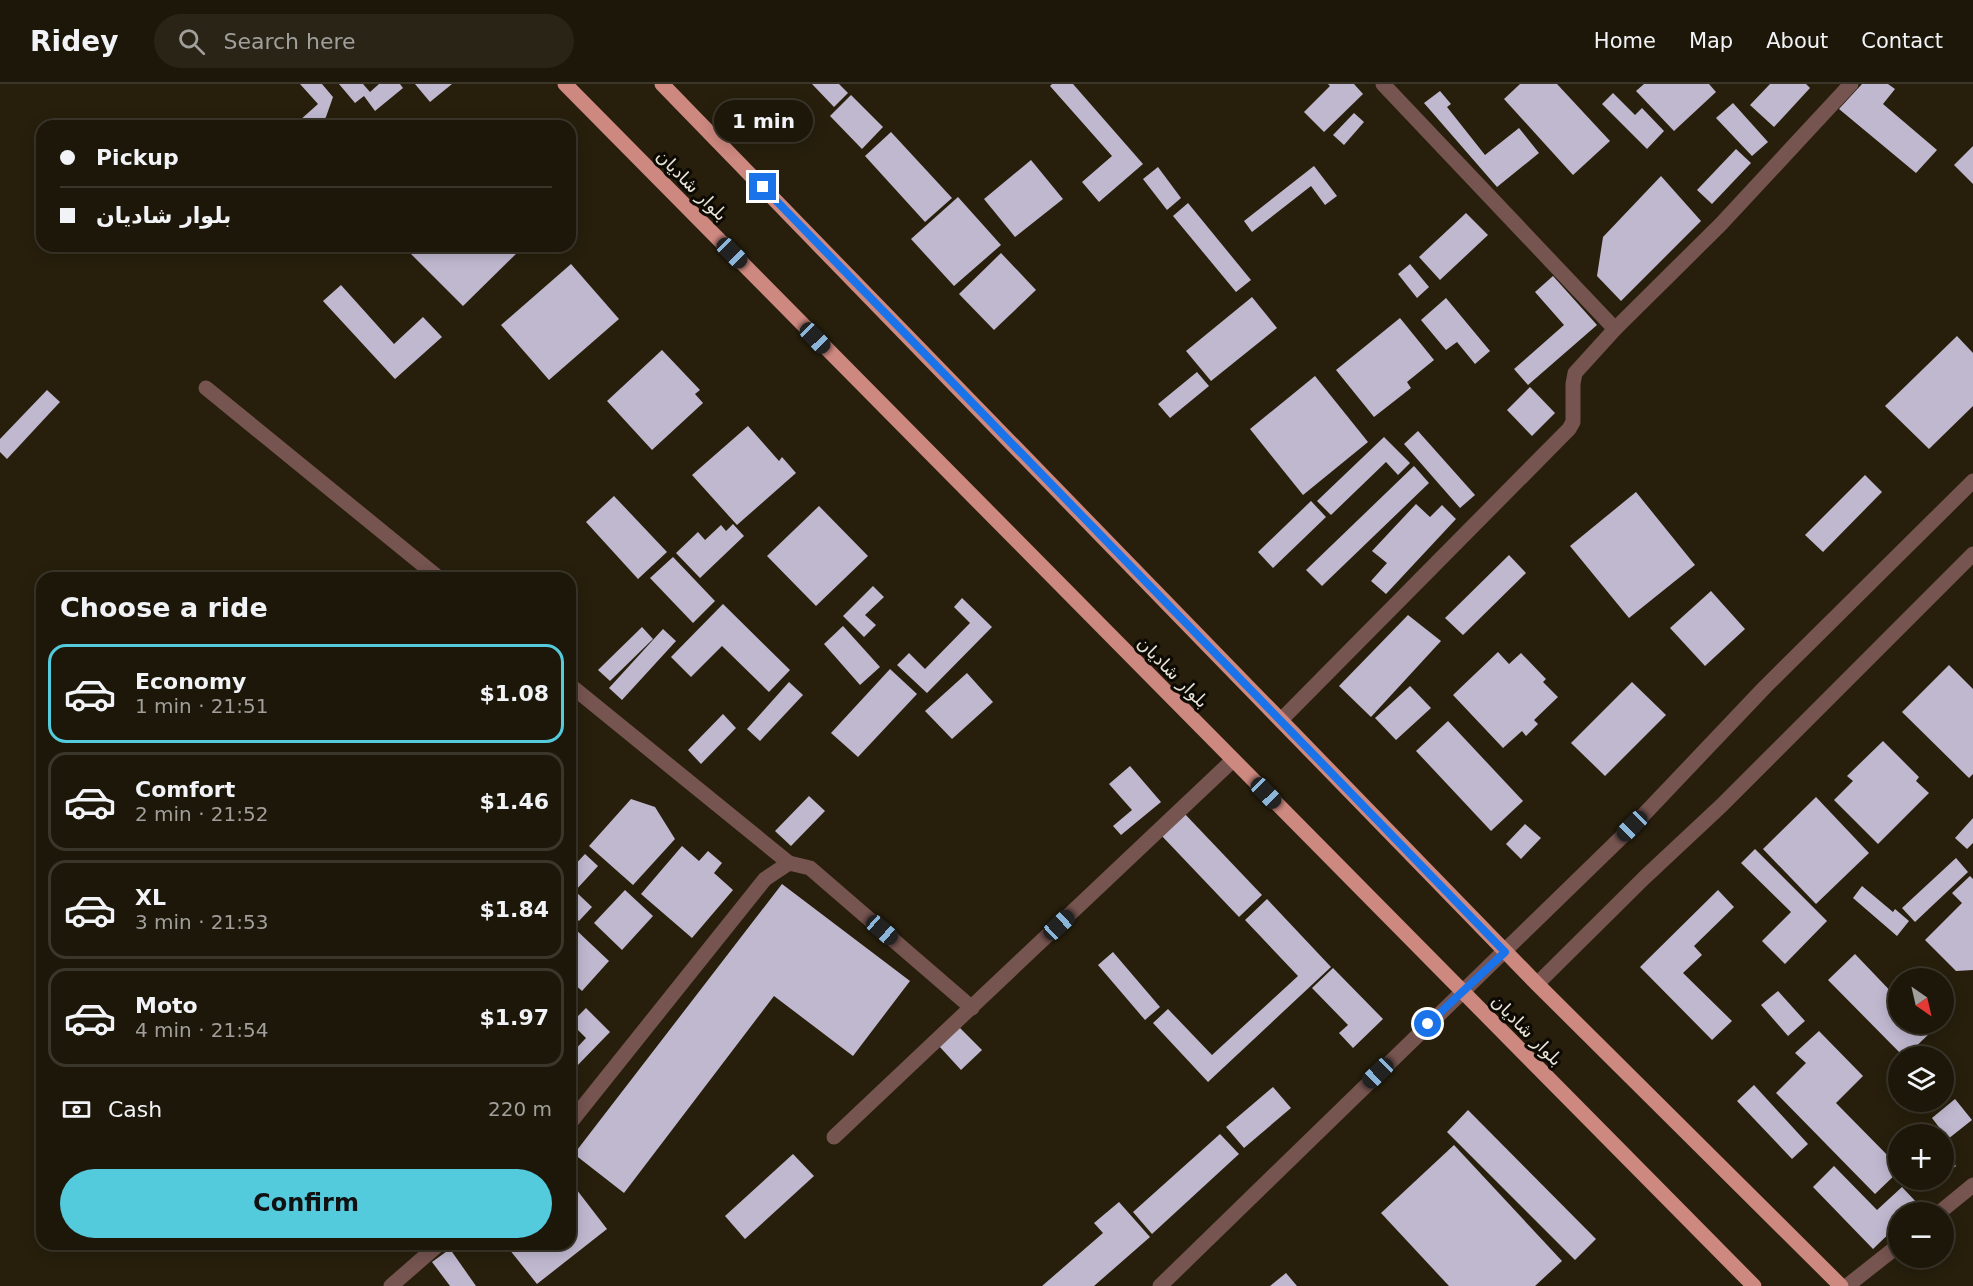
<!DOCTYPE html>
<meta charset="utf-8">
<style>
body{margin:0;font-family:"DejaVu Sans","Noto Sans Arabic",sans-serif;background:#2a2417;color:#f1f3f6;height:100vh;display:flex;flex-direction:column;font-size:22px;white-space:nowrap}
*{box-sizing:border-box;margin:0}
p{font-size:20px;color:#a09f9c}
.icon{flex:none;width:33px;height:33px;fill:none;stroke:currentColor;stroke-width:2;stroke-linecap:round;stroke-linejoin:round}
.map{position:relative;flex:1;overflow:hidden}
.sheet{position:absolute;left:36px;top:488px;width:540px;height:678px;display:flex;flex-direction:column;background:#1d1709;border-radius:18px;box-shadow:0 3px 15px #0003,0 0 0 2px #3b362a}
.sheet>*{flex:none}
.guide{position:absolute;left:36px;top:36px;width:540px;height:132px;border-radius:18px;box-shadow:0 3px 15px #0003,0 0 0 2px #3b362a;display:grid;align-content:center;height:132px;padding:0 24px;background:#1d1709}
.needle{width:39px;rotate:146deg}
.tools{position:absolute;left:1888px;top:884px;display:grid;gap:12px}
.tools a{display:grid;place-items:center;width:66px;height:66px;border-radius:50%;background:#1d1709;box-shadow:0 3px 15px #0003,0 0 0 2px #3b362a;font-size:30px}
.end{position:absolute;width:27px;height:27px;margin:-14px;border:8px solid #1a73e8;background:#fff;box-shadow:0 0 0 3px #fff}
.from{border-radius:50%}
.bubble{position:absolute;height:42px;border-radius:21px;background:#1d1709;box-shadow:0 3px 15px #0003,0 0 0 2px #3b362a;font-size:20px;font-weight:700;line-height:42px;text-align:center}
.car{position:absolute;width:18px;height:36px;margin:-18px -9px;border-radius:8px;box-shadow:0 0 4px 2px #0007;background:linear-gradient(#222 24%,#8ab4d8 0 40%,#222 0 76%,#8ab4d8 0 86%,#222 0)}
.guide b{display:flex;align-items:center;gap:21px;height:57px;font-size:22px}
.guide b+b{border-top:2px solid #3b362a}
.guide i{width:15px;height:15px;background:#f1f3f6}
ul{padding:0;list-style:none}
li{display:flex;align-items:center;gap:18px;height:99px;margin:0 12px 9px;padding:0 12px;border:3px solid #3b362a;border-radius:18px}
li div{flex:1}
li b{display:block;font-size:22px}
li em{font-style:normal;font-weight:700}
li.active{border-color:#54cadd}
li>.icon{width:54px;height:54px;stroke-width:1.5}
h2{padding:0 24px;font-size:27px;line-height:72px}
.pay{display:flex;align-items:center;gap:15px;height:66px;padding:0 24px;font-size:22px}
.pay p{margin-inline-start:auto}
.primary-button{display:flex;gap:12px;margin-top:auto;padding:12px 24px}
.primary-button a{flex:1;height:69px;border-radius:36px;background:#54cadd;color:#111;font-size:24px;font-weight:700;line-height:69px;text-align:center}
header{display:flex;align-items:center;gap:36px;box-sizing:border-box;height:84px;padding:0 30px;background:#1d1709;border-bottom:2px solid #3b362a}
header strong{font-size:28px}
nav{display:flex;gap:33px;margin-inline-start:auto;font-size:21px}
.search{width:420px;height:54px;background:#2a2417;display:flex;align-items:center;gap:15px;box-sizing:border-box;padding:0 21px;border-radius:33px;color:#a09f9c;font-size:22px}
.map>svg:first-child{display:block}
.building{fill:#bfb8cf}
.lines{fill:none;stroke-linecap:round;stroke-linejoin:round}
.minor{stroke:#765450;stroke-width:15}
.major{stroke:#cd887f;stroke-width:15}
.route{stroke:#1a73e8;stroke-width:8}
.labels{text-anchor:middle;dominant-baseline:central;stroke-width:6;stroke-linejoin:round;paint-order:stroke}
.street-label{font-size:18px;fill:#e9e4d8;stroke:#0d0903}
</style>
<header>
<strong>Ridey</strong>
<div class="search"><svg class="icon" aria-label="search" viewBox="0 0 24 24"><circle cx="10" cy="10" r="6"/><path d="M15 15l6 6"/></svg>Search here</div>
<nav><a>Home</a><a>Map</a><a>About</a><a>Contact</a></nav>
</header>
<div class="map">
<svg width="1973" height="1202" viewBox="0 0 1973 1202">
<rect width="100%" height="100%" fill="#271f0c"/>
<g class="building">
<polygon points="300,0 322,0 333,13 326,33 319,42 304,42 299,37 318,20"/>
<polygon points="339,0 363,0 370,8 379,0 400,0 403,4 375,27 364,12 355,19"/>
<polygon points="415,0 452,0 430,18"/>
<polygon points="812,0 839,0 848,9 834,23"/>
<polygon points="1052,0 1073,0 1143,80 1099,118 1082,98 1112,72 1050,2"/>
<polygon points="1328,0 1354,0 1363,10 1324,48 1304,28 1330,2"/>
<polygon points="1520,0 1557,0 1610,57 1573,91 1504,15"/>
<polygon points="1644,0 1709,0 1716,8 1674,47 1636,7"/>
<polygon points="1770,0 1806,0 1810,4 1774,43 1750,21"/>
<polygon points="1862,0 1888,0 1895,5 1883,20 1937,66 1916,89 1839,25"/>
<polygon points="1440,7 1451,20 1447,23 1485,71 1519,44 1539,69 1497,103 1424,19"/>
<polygon points="1613,9 1635,31 1642,24 1664,47 1647,65 1602,20"/>
<polygon points="851,11 883,43 862,65 830,32"/>
<polygon points="1733,19 1768,58 1752,72 1716,34"/>
<polygon points="1354,29 1364,38 1344,61 1333,51"/>
<polygon points="891,48 952,114 925,138 865,72"/>
<polygon points="1973,62 1973,100 1954,81"/>
<polygon points="1736,65 1751,79 1712,120 1697,106"/>
<polygon points="1031,76 1063,115 1015,153 984,115"/>
<polygon points="1314,82 1337,112 1325,121 1311,102 1252,148 1244,137"/>
<polygon points="1158,83 1181,114 1167,126 1143,95"/>
<polygon points="1661,92 1701,137 1621,217 1597,192 1603,153"/>
<polygon points="958,113 1001,161 954,202 911,155"/>
<polygon points="1188,119 1251,196 1236,208 1173,132"/>
<polygon points="1466,129 1488,151 1440,196 1419,173"/>
<polygon points="413,162 516,162 520,166 463,222 408,167"/>
<polygon points="1001,169 1036,206 994,246 959,210"/>
<polygon points="571,180 619,235 549,296 501,241"/>
<polygon points="1410,180 1429,203 1417,214 1398,190"/>
<polygon points="1553,192 1597,241 1528,301 1514,285 1564,241 1535,208"/>
<polygon points="341,201 394,260 423,233 442,253 395,295 323,217"/>
<polygon points="1252,213 1277,244 1211,297 1186,267"/>
<polygon points="1446,214 1490,267 1475,280 1457,258 1446,266 1421,236"/>
<polygon points="1400,234 1434,276 1407,298 1411,304 1374,333 1336,286"/>
<polygon points="1957,252 1973,269 1973,322 1929,365 1885,322"/>
<polygon points="662,266 700,306 695,310 703,319 652,366 607,317"/>
<polygon points="1197,288 1209,302 1170,334 1158,320"/>
<polygon points="1315,292 1368,358 1303,411 1250,345"/>
<polygon points="1530,303 1555,329 1532,352 1507,326"/>
<polygon points="47,306 60,318 7,375 0,368 0,355"/>
<polygon points="748,342 779,377 782,373 796,389 737,441 692,391"/>
<polygon points="1418,347 1475,411 1460,424 1404,360"/>
<polygon points="1384,353 1410,379 1398,391 1386,378 1331,431 1317,417"/>
<polygon points="1414,382 1429,399 1322,502 1306,486"/>
<polygon points="1865,391 1882,408 1823,468 1805,451"/>
<polygon points="1636,408 1695,481 1629,534 1570,462"/>
<polygon points="614,412 667,468 638,495 586,438"/>
<polygon points="1311,417 1326,433 1273,484 1258,468"/>
<polygon points="1416,420 1430,433 1442,421 1456,435 1386,510 1371,497 1387,479 1372,467"/>
<polygon points="819,422 868,472 816,522 767,472"/>
<polygon points="733,440 744,452 700,494 676,469 698,448 705,456 721,441 726,447"/>
<polygon points="1509,471 1526,489 1463,551 1445,534"/>
<polygon points="673,473 715,517 693,539 650,494"/>
<polygon points="873,502 884,513 865,531 876,541 864,553 843,532"/>
<polygon points="1711,507 1745,545 1705,582 1670,544"/>
<polygon points="962,514 992,543 927,609 897,581 909,569 925,585 970,539 954,523"/>
<polygon points="723,520 790,586 769,608 722,562 691,593 671,573"/>
<polygon points="1408,531 1441,557 1371,633 1339,602"/>
<polygon points="843,542 880,583 860,601 824,560"/>
<polygon points="642,543 653,555 610,597 598,586"/>
<polygon points="663,545 676,557 622,616 609,604"/>
<polygon points="1498,568 1509,580 1521,569 1546,595 1543,598 1558,613 1534,636 1538,640 1526,652 1522,647 1503,664 1453,611"/>
<polygon points="1949,581 1973,605 1973,690 1969,694 1902,628"/>
<polygon points="890,585 917,610 858,673 831,649"/>
<polygon points="967,589 993,618 952,655 925,627"/>
<polygon points="789,598 803,611 760,657 747,645"/>
<polygon points="1632,598 1666,631 1605,692 1571,659"/>
<polygon points="1410,602 1431,624 1396,656 1375,634"/>
<polygon points="723,630 736,644 701,680 688,666"/>
<polygon points="1448,637 1523,717 1491,747 1416,667"/>
<polygon points="1883,657 1919,693 1916,697 1929,709 1878,760 1834,716 1853,697 1847,692"/>
<polygon points="1130,682 1161,718 1121,751 1113,742 1132,726 1109,700"/>
<polygon points="809,712 825,727 791,762 775,747"/>
<polygon points="1816,713 1869,769 1816,820 1763,765"/>
<polygon points="631,715 655,723 675,755 633,801 589,762"/>
<polygon points="1183,728 1262,811 1239,833 1160,750"/>
<polygon points="1973,734 1973,759 1967,765 1955,754"/>
<polygon points="1525,740 1541,754 1521,775 1506,760"/>
<polygon points="682,762 699,777 708,767 722,779 714,789 733,806 692,854 641,810"/>
<polygon points="1755,765 1827,837 1785,880 1762,857 1791,828 1741,779"/>
<polygon points="585,770 598,782 575,807 592,823 579,837 570,829 570,786"/>
<polygon points="1956,774 1968,788 1915,838 1902,824"/>
<polygon points="1970,792 1973,795 1973,886 1956,887 1925,856 1962,819 1952,809"/>
<polygon points="782,800 910,897 853,972 774,912 624,1109 574,1070"/>
<polygon points="1862,802 1893,828 1895,825 1909,837 1897,852 1853,814"/>
<polygon points="625,806 653,832 622,866 594,839"/>
<polygon points="1718,806 1734,823 1694,862 1702,871 1683,889 1732,937 1712,956 1640,883"/>
<polygon points="1267,815 1331,883 1208,998 1153,939 1168,925 1212,971 1298,892 1245,836"/>
<polygon points="573,843 609,877 582,907 570,896 570,846"/>
<polygon points="1113,868 1160,923 1145,936 1098,881"/>
<polygon points="1855,870 1899,916 1899,939 1922,939 1931,948 1906,972 1903,972 1828,896"/>
<polygon points="1333,884 1383,935 1353,964 1339,949 1348,941 1312,904"/>
<polygon points="1778,907 1805,937 1788,952 1761,921"/>
<polygon points="586,924 610,948 575,984 570,978 570,971 586,954 571,939"/>
<polygon points="959,943 982,966 961,986 939,962"/>
<polygon points="1819,947 1863,992 1836,1019 1899,1083 1899,1087 1875,1110 1776,1009 1806,979 1795,969"/>
<polygon points="1754,1001 1808,1060 1792,1075 1737,1017"/>
<polygon points="1273,1003 1291,1024 1244,1064 1226,1043"/>
<polygon points="1955,1015 1972,1036 1948,1055 1932,1034"/>
<polygon points="1468,1026 1596,1155 1575,1176 1447,1048"/>
<polygon points="1220,1050 1239,1070 1152,1150 1133,1128"/>
<polygon points="1454,1061 1562,1177 1535,1202 1449,1202 1381,1129"/>
<polygon points="1944,1066 1956,1082 1945,1090 1944,1088"/>
<polygon points="793,1070 814,1092 745,1155 725,1132"/>
<polygon points="1834,1082 1877,1126 1902,1103 1919,1121 1912,1128 1899,1128 1899,1140 1873,1165 1813,1103"/>
<polygon points="570,1097 607,1145 537,1200 505,1160 570,1160"/>
<polygon points="1119,1118 1150,1153 1094,1202 1042,1202 1103,1149 1094,1139"/>
<polygon points="450,1165 476,1202 450,1202 432,1178"/>
<polygon points="1286,1189 1297,1202 1270,1202"/>
</g>
<g class="lines">
<g class="minor">
<polyline points="1383,0 1615,245"/>
<polyline points="206,304 439,494"/>
<polyline points="570,601 789,779"/>
<polyline points="1281,636 1569,345 1573,338 1573,300 1575,289 1615,245 1721,140 1851,0"/>
<polyline points="1537,900 1644,794 1722,721 1973,470"/>
<polyline points="570,1039 765,795 789,779 810,784 972,924"/>
<polyline points="834,1053 1233,676"/>
<polyline points="1940,1128 1973,1101"/>
<polyline points="391,1202 439,1160"/>
<polyline points="1160,1202 1632,743 1765,603 1973,397"/>
<polyline points="1847,1202 1899,1161"/>
</g>
<g class="major">
<polyline points="565,0 1754,1202"/>
<polyline points="662,0 1537,900 1841,1202"/>
</g>
</g>
<g class="lines">
<polyline class="route" points="763,103 1505,868 1428,940"/>
</g>
<g class="labels">
<g class="street-label">
<text transform="translate(692 101) rotate(45)">بلوار شادیان</text>
<text transform="translate(1173 588) rotate(45)">بلوار شادیان</text>
<text transform="translate(1527 946) rotate(45)">بلوار شادیان</text>
</g>
</g>
</svg>
<div class="tools">
<a><svg class="needle" viewBox="-14 -14 28 28"><path d="M0-13l5 13h-10z" fill="#e53935"/><path d="M0 13l5-13h-10z" fill="#a09f9c"/></svg></a>
<a><svg class="icon" aria-label="layers" viewBox="0 0 24 24"><path d="M12 4l9 5-9 5-9-5zM3 14l9 5 9-5"/></svg></a>
<a>+</a>
<a>−</a>
</div>
<i class="end from" style="left:1428px;top:940px"></i>
<i class="end" style="left:763px;top:103px"></i>
<div class="bubble" style="left:714px;top:16px;width:99px">1 min</div>
<i class="car" style="left:732px;top:169px;rotate:135deg"></i>
<i class="car" style="left:815px;top:254px;rotate:136deg"></i>
<i class="car" style="left:1266px;top:709px;rotate:136deg"></i>
<i class="car" style="left:1632px;top:742px;rotate:225deg"></i>
<i class="car" style="left:1059px;top:841px;rotate:47deg"></i>
<i class="car" style="left:882px;top:846px;rotate:131deg"></i>
<i class="car" style="left:1378px;top:989px;rotate:226deg"></i>
<div class="guide">
<b><i class="from"></i>Pickup</b>
<b><i></i>بلوار شادیان</b>
</div>
<section class="sheet">
<h2>Choose a ride</h2>
<ul>
<li class="active"><svg class="icon" aria-label="car" viewBox="0 0 24 24"><path d="M5 17H2v-5l4-1 3-4h7l3 4 3 1v5h-3M9 17h6M6 11h13"/><circle cx="7" cy="17" r="2"/><circle cx="17" cy="17" r="2"/></svg><div><b>Economy</b><p>1 min · 21:51</p></div><em>$1.08</em></li>
<li><svg class="icon" aria-label="car" viewBox="0 0 24 24"><path d="M5 17H2v-5l4-1 3-4h7l3 4 3 1v5h-3M9 17h6M6 11h13"/><circle cx="7" cy="17" r="2"/><circle cx="17" cy="17" r="2"/></svg><div><b>Comfort</b><p>2 min · 21:52</p></div><em>$1.46</em></li>
<li><svg class="icon" aria-label="car" viewBox="0 0 24 24"><path d="M5 17H2v-5l4-1 3-4h7l3 4 3 1v5h-3M9 17h6M6 11h13"/><circle cx="7" cy="17" r="2"/><circle cx="17" cy="17" r="2"/></svg><div><b>XL</b><p>3 min · 21:53</p></div><em>$1.84</em></li>
<li><svg class="icon" aria-label="car" viewBox="0 0 24 24"><path d="M5 17H2v-5l4-1 3-4h7l3 4 3 1v5h-3M9 17h6M6 11h13"/><circle cx="7" cy="17" r="2"/><circle cx="17" cy="17" r="2"/></svg><div><b>Moto</b><p>4 min · 21:54</p></div><em>$1.97</em></li>
</ul>
<div class="pay"><svg class="icon" aria-label="cash" viewBox="0 0 24 24"><path d="M3 7h18v10H3z"/><circle cx="12" cy="12" r="2"/></svg>Cash<p>220 m</p></div>
<div class="primary-button"><a>Confirm</a></div>
</section>
</div>
